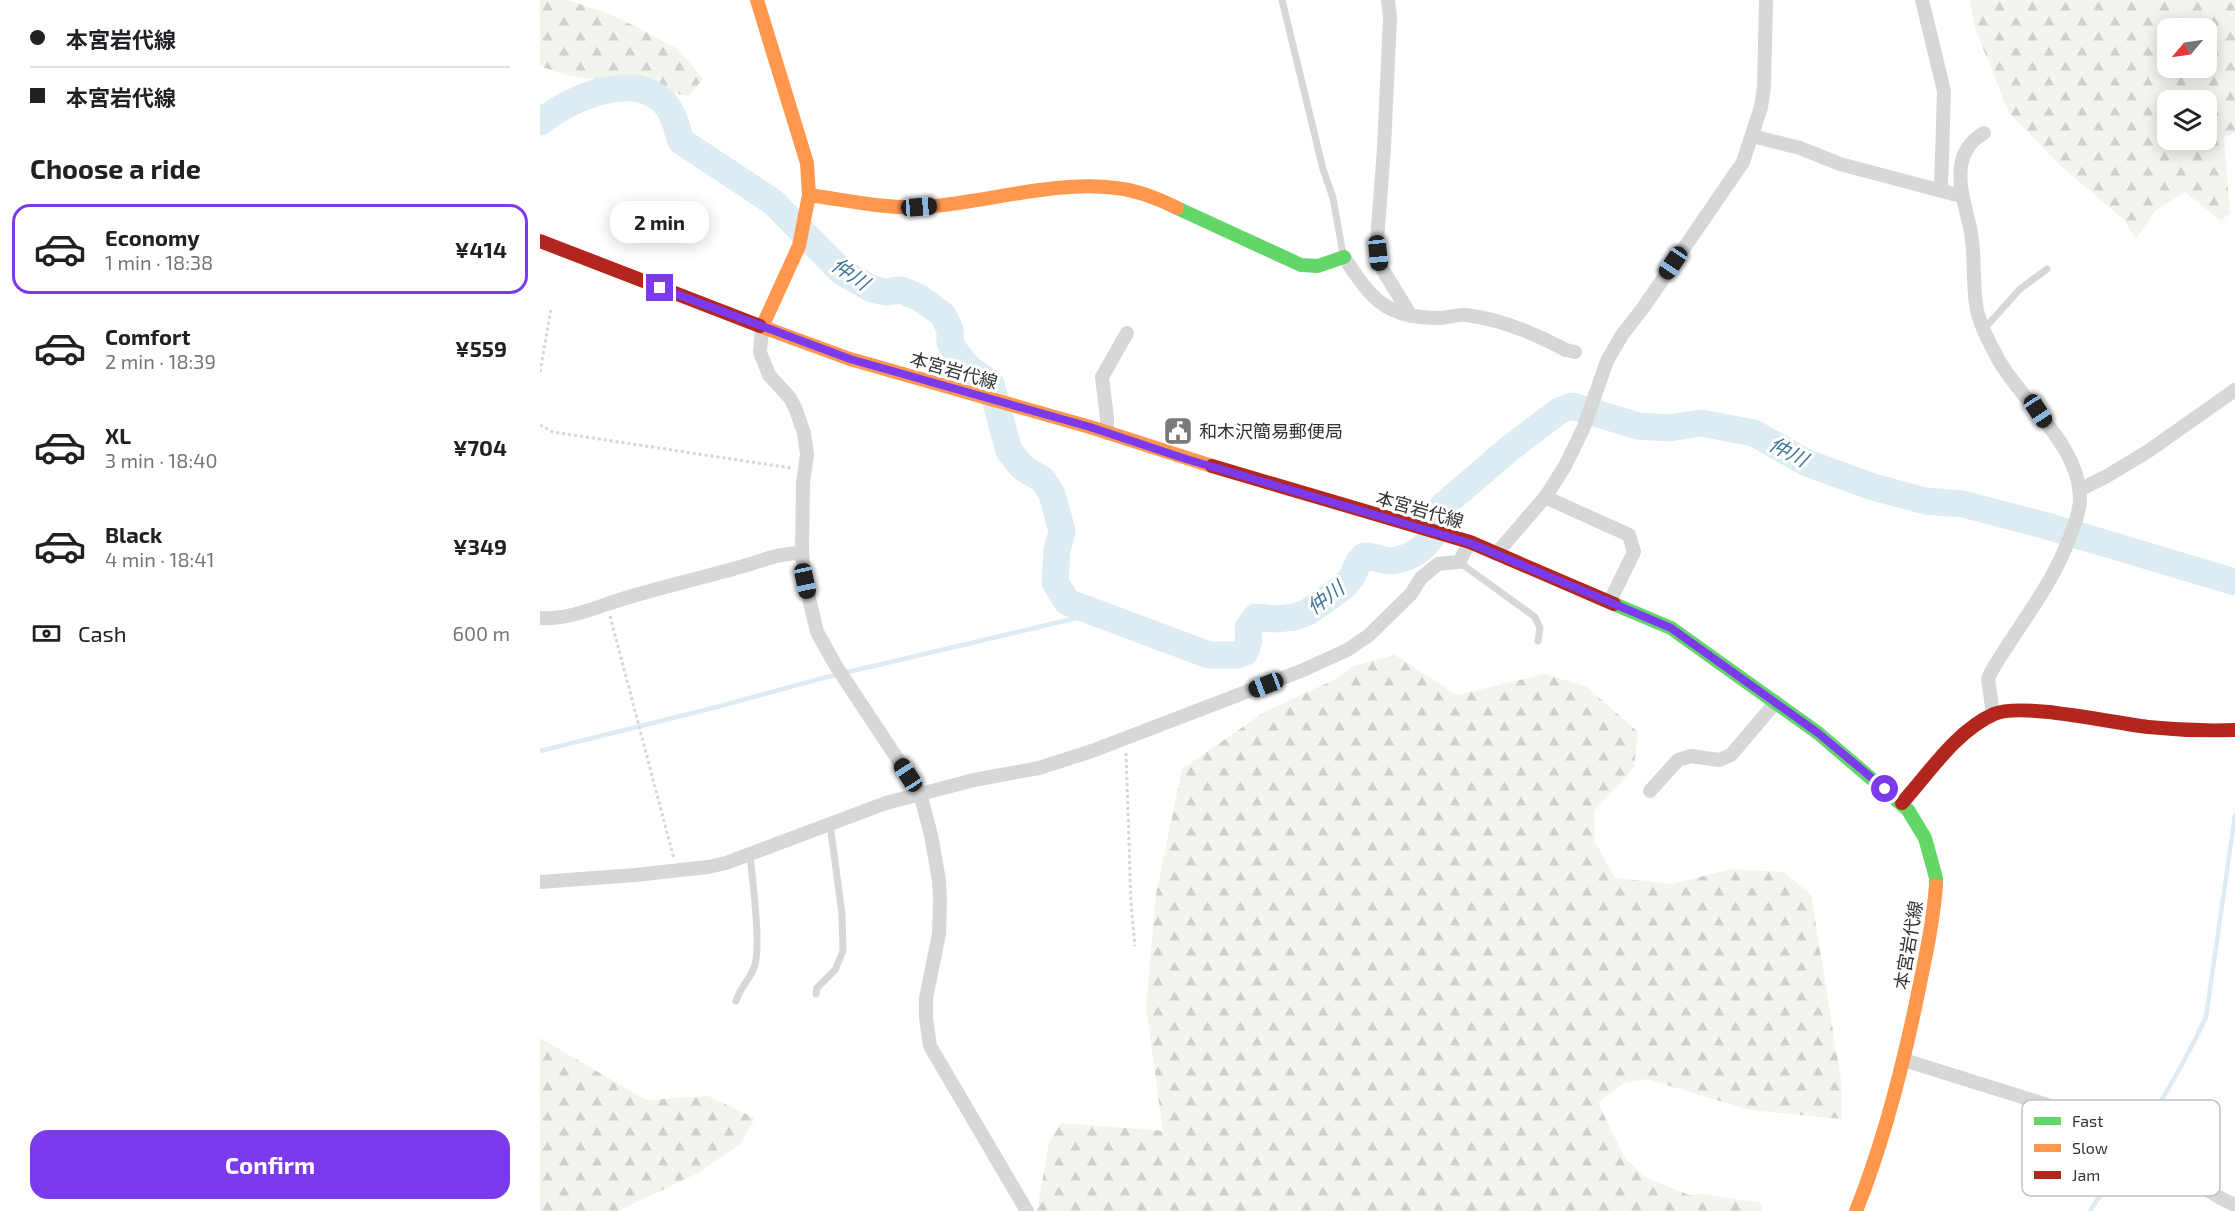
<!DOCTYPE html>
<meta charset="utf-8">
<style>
body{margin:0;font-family:"Exo 2","Noto Sans JP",sans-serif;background:#f6f6f6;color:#202124;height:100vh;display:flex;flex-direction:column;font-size:22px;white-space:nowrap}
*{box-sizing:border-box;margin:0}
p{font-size:20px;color:#757577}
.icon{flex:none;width:33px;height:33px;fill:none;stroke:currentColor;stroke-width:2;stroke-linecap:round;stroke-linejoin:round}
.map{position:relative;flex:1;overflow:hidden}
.side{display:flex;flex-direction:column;background:#fff;width:540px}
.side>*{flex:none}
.hud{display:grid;align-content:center;height:132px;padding:0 30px;background:#fff}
.needle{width:39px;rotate:241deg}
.fabs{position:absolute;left:1617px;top:18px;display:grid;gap:12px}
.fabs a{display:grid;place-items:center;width:60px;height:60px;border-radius:12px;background:#fff;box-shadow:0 3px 15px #0003;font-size:30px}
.end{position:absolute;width:27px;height:27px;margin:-14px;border:8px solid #7c3aed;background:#fff;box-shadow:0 0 0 3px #fff}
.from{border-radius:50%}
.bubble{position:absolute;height:42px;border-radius:18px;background:#fff;box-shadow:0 3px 15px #0003;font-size:20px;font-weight:700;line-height:42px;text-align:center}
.car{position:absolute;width:18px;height:36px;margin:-18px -9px;border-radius:8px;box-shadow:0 0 4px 2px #0007;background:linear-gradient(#222 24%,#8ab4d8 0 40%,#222 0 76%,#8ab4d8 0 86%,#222 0)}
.hud b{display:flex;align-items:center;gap:21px;height:57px;font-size:22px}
.hud b+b{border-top:2px solid #e0e0e0}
.hud i{width:15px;height:15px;background:#202124}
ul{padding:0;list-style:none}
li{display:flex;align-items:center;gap:18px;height:90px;margin:0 12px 9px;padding:0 18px;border:3px solid transparent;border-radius:18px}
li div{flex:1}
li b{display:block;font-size:22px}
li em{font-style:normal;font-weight:700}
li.selected{border-color:#7c3aed}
li>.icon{width:54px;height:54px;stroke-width:1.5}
h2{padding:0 30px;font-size:27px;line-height:72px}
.pay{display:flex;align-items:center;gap:15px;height:66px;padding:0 30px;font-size:22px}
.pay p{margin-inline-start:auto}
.primary-button{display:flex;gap:12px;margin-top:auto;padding:12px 30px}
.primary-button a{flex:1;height:69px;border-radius:18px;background:#7c3aed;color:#fff;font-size:24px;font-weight:700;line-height:69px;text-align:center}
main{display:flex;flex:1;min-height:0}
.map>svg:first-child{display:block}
.forest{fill:url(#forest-firs);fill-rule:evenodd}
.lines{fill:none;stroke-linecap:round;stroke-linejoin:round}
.stream{stroke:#ddebf3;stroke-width:4.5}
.river{stroke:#ddebf3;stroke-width:27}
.path{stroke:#d6d6d6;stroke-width:3;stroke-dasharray:3 3;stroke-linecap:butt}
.lane{stroke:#d7d7d7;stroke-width:7}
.street{stroke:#d7d7d7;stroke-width:14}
.fast{stroke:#63d668;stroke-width:14}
.slow{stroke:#ff974d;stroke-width:14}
.jam{stroke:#b3261e;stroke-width:14}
.route{stroke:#7c3aed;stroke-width:8}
.labels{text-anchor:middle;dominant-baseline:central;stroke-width:6;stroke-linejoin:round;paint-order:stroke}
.street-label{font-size:18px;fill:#333;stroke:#fff}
.poi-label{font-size:18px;fill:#333;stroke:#fff;text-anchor:start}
.water-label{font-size:20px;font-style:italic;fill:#3f7597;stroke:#fff}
.key{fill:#fff;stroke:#c2c2c2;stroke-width:1.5}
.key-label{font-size:16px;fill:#333}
</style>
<main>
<section class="side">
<div class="hud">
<b><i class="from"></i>本宮岩代線</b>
<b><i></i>本宮岩代線</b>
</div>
<h2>Choose a ride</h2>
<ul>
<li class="selected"><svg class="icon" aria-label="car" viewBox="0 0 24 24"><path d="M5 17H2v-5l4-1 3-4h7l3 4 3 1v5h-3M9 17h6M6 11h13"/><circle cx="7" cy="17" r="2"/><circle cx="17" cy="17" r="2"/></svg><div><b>Economy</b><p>1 min · 18:38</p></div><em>¥414</em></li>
<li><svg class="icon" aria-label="car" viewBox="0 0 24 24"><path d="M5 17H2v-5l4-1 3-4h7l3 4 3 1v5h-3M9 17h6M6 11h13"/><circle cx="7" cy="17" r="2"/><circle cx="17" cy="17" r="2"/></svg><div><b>Comfort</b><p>2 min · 18:39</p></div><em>¥559</em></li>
<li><svg class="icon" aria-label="car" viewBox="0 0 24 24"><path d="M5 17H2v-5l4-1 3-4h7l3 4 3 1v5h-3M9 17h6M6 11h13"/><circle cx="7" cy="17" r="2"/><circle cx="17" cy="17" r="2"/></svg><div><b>XL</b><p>3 min · 18:40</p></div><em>¥704</em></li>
<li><svg class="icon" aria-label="car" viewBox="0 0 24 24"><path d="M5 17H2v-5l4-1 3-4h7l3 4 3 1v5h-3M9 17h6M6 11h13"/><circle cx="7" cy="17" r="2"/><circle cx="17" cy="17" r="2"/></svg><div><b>Black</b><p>4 min · 18:41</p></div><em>¥349</em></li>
</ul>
<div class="pay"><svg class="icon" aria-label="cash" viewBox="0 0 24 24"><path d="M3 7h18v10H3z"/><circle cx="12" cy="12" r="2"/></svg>Cash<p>600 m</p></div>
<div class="primary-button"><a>Confirm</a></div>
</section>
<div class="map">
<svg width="1695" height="1211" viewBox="0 0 1695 1211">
<defs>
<pattern id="forest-firs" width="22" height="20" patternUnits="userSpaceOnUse" patternTransform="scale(1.5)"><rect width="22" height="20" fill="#f1f5ed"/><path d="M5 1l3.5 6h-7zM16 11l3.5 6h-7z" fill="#cfd2cc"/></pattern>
</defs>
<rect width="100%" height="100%" fill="#fff"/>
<g class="forest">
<polygon points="0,0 27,0 64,12 97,27 138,49 163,79 149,96 23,74 0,66"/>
<path d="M1430,0H1695V133L1684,136L1690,213L1681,221L1645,192L1616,210L1596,239L1583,219L1522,167L1469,113L1435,28ZM1666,28V68H1628V28ZM1666,100V140H1628V100Z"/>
<polygon points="855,655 917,695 1005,674 1047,687 1098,732 1094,768 1054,811 1055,843 1075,878 1133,884 1191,869 1244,872 1271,895 1301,1080 1302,1119 1210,1110 1107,1079 1084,1083 1058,1103 1085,1158 1105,1177 1149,1195 1161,1194 1222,1203 1221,1211 497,1211 509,1143 521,1123 623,1131 606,1007 616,895 642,769 726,711 798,678 813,666"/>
<polygon points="0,1038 106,1100 168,1096 215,1118 200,1144 158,1173 78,1211 0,1211"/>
</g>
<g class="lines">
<g class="stream">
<polyline points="0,751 169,709 283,678 545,616 527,602"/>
<path d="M1550,1211C1591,1148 1635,1085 1666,1017L1695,815"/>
</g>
<path class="river" d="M0,122C31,98 96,68 127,106C135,116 137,130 141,141L233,202L302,272L332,289L346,292L361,290L380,298L403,315L410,330V343L417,354L430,369L451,384L469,451L482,467L503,480L512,494L522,531L517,550L515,582L527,602L669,655H697L705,652L709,641L708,628L716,617L735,619L755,617L768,612L803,587L812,577L818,563L824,556C834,555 841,561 851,561C877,558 900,538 898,512L905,504L969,449L1019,411L1032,406L1098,426L1129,428L1161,423L1214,433L1267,463L1333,487L1385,501L1423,504L1507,526L1695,582"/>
<g class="path">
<polyline points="0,372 11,308"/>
<polyline points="0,425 13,432 251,468"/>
<polyline points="70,616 134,859"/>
<polyline points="586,753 591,903 595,946"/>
</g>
<g class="lane">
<polyline points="742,0 783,169 793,198 803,254"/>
<polyline points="1444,329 1480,289 1507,269"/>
<polyline points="919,562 995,617 1000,628 998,641"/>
<polyline points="276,994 277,988 295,970 303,951 302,914 290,824"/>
<path d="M196,1001C200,988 209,980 214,968C222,948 212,879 210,854"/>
</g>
<g class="street">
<polyline points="848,0 850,18 844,148 837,241 840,265 871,316"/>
<polyline points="1382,0 1404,91 1401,189"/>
<path d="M1444,133C1409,153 1421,191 1429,223C1436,250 1432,277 1436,304C1438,323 1450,343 1458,359C1482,402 1540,445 1540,499C1540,511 1535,523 1531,534C1513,585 1478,626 1451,672L1448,679L1453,714"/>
<polyline points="1212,136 1260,148 1300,164 1421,196"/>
<path d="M804,257C831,299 846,318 898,318C908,318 917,314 926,315C960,319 996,334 1026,350L1035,352"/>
<polyline points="222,327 220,353 224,362 229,375 250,398 256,410 264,433 267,454 263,483 262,553 265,581 277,632 296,666 380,793 391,835 399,880 400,901 399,934 386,998 386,1018 390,1046 487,1211"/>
<polyline points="567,433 567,418 562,377 587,333"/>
<polyline points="1539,490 1567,476 1607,452 1695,390"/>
<polyline points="1005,497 1089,535 1094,552 1070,601"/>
<polyline points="956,554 1006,496 1025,466 1044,427 1067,361 1082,335 1103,308 1203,162 1221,107 1224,87 1226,0"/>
<path d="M0,618C26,620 52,609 76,601C117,588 158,579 200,567C221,561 239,553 262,553"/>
<polyline points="1110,791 1138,760 1151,756 1179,760 1191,755 1236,702"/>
<polyline points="0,882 95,875 168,867 186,863 346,803 434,780 499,768 552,751 761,671 807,650 828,636 871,594 881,578 898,564 919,562 930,542"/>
<path d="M1364,1060L1568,1124C1582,1129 1595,1134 1607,1141C1638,1162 1660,1191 1695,1205"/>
</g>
<g class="fast">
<polyline points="637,208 761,265 778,266 804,257"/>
<polyline points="1074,604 1131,628 1278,733 1368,810 1385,838 1396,878 1396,885"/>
</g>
<g class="slow">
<polyline points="217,0 267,163 269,195 259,246 222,327"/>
<path d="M269,195C306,200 345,209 382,207C445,203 514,180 576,188C596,190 619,199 637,208"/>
<polyline points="220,326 310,359 550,427 672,466"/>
<path d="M1316,1211C1343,1144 1361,1074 1376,1003C1384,963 1393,925 1396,885"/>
</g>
<g class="jam">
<polyline points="0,241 220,326"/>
<polyline points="672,466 930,542 1074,604"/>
<path d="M1362,803C1389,773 1416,731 1454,714C1482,702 1573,723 1608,727C1637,730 1666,731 1695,730"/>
</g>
</g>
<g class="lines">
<polyline class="route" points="120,288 310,359 550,427 646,459 930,543 1131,628 1278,733 1345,789"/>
</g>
<defs>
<g id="civic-square" transform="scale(1.5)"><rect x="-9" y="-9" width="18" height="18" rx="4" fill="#7a7a7a" stroke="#fff"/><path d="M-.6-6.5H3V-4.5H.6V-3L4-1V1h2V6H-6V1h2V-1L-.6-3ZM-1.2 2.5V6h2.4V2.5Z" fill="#fff"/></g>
</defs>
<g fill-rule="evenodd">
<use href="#civic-square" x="638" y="431"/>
</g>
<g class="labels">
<g class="street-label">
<text transform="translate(414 370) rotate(16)">本宮岩代線</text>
<text transform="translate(880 509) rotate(16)">本宮岩代線</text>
<text transform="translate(1368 945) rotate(-80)">本宮岩代線</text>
</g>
<g class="poi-label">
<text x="659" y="431">和木沢簡易郵便局</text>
</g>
<g class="water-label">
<text transform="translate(311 273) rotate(34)">仲川</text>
<text transform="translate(1249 451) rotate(28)">仲川</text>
<text transform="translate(785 597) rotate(-37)">仲川</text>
</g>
</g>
<rect x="1482" y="1100" width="198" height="96" rx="9" class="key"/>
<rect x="1494" y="1117" width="27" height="8" fill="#63d668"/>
<rect x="1494" y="1144" width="27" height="8" fill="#ff974d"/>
<rect x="1494" y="1171" width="27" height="8" fill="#b3261e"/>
<g class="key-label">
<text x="1532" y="1127">Fast</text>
<text x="1532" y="1154">Slow</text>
<text x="1532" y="1181">Jam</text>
</g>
</svg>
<div class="fabs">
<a><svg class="needle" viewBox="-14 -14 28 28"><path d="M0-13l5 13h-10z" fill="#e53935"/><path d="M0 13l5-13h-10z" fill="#757577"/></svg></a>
<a><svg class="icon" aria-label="layers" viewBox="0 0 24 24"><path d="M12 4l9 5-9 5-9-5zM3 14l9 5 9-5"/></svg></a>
</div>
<i class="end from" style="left:1345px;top:789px"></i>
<i class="end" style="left:120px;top:288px"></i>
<div class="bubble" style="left:70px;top:201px;width:99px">2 min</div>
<i class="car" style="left:379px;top:207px;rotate:86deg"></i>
<i class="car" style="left:838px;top:253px;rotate:174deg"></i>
<i class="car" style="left:1133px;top:263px;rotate:214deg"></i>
<i class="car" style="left:1498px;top:411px;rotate:147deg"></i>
<i class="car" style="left:265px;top:581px;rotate:168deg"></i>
<i class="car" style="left:726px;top:685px;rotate:249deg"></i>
<i class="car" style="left:368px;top:775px;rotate:327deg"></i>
</div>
</main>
